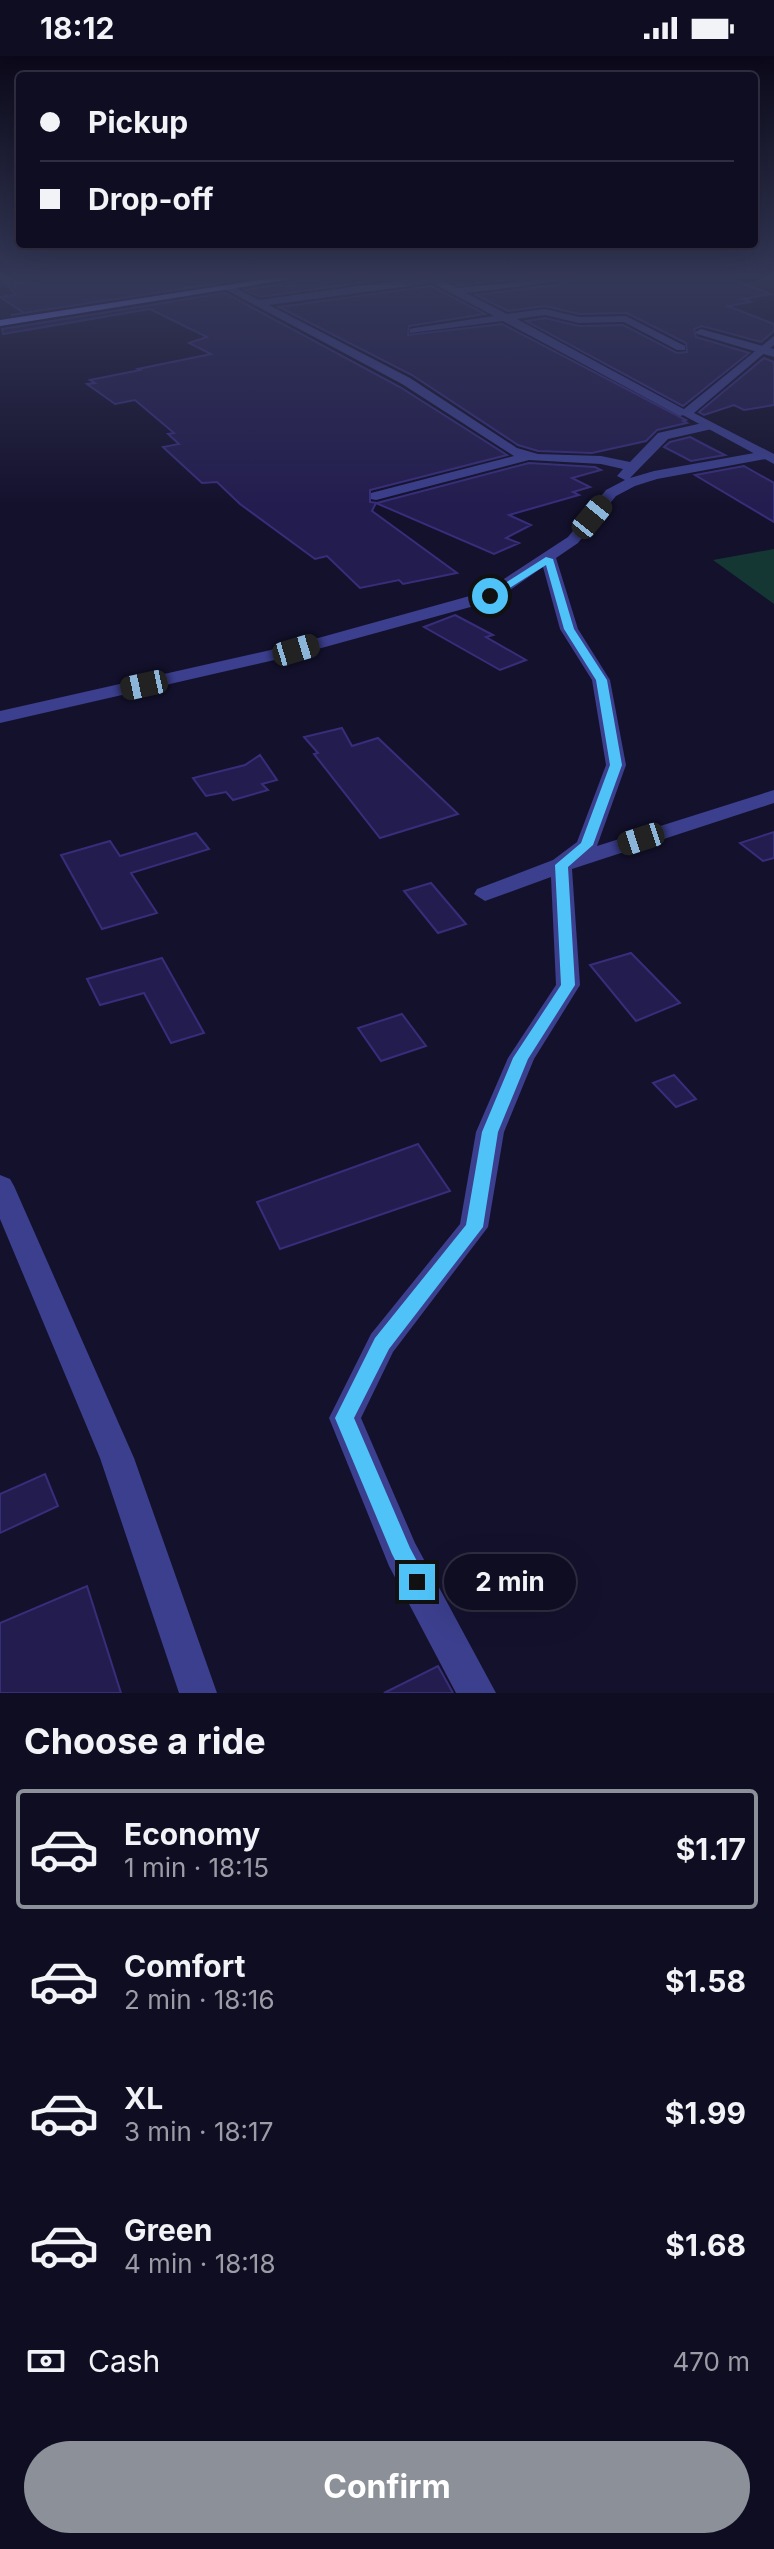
<!DOCTYPE html>
<meta charset="utf-8">
<style>
body{margin:0;font-family:Inter,sans-serif;background:#18162a;color:#f1f3f6;height:100vh;display:flex;flex-direction:column;font-size:30px;white-space:nowrap}
*{box-sizing:border-box;margin:0}
p{font-size:26px;color:#9b9ca5}
.icon{flex:none;width:44px;height:44px;fill:none;stroke:currentColor;stroke-width:2;stroke-linecap:round;stroke-linejoin:round}
.map{position:relative;height:1637px;overflow:hidden}
.side{display:flex;flex-direction:column;background:#0f0d22;flex:1}
.side>*{flex:none}
.hud{position:absolute;left:16px;top:16px;width:742px;height:176px;border-radius:8px;box-shadow:0 8px 32px #0002,0 0 0 2px #2f2d40;display:grid;align-content:center;height:176px;padding:0 24px;background:#0f0d22}
.end{position:absolute;width:36px;height:36px;margin:-18px;border:10px solid #4fc3f7;background:#111;box-shadow:0 0 0 4px #111}
.from{border-radius:50%}
.bubble{position:absolute;height:56px;border-radius:28px;background:#0f0d22;box-shadow:0 8px 32px #0002,0 0 0 2px #2f2d40;font-size:26px;font-weight:700;line-height:56px;text-align:center}
.car{position:absolute;width:24px;height:48px;margin:-24px -12px;border-radius:10px;box-shadow:0 0 6px 2px #0007;background:linear-gradient(#222 24%,#8ab4d8 0 40%,#222 0 76%,#8ab4d8 0 86%,#222 0)}
.hud b{display:flex;align-items:center;gap:28px;height:76px;font-size:30px}
.hud b+b{border-top:2px solid #2f2d40}
.hud i{width:20px;height:20px;background:#f1f3f6}
ul{padding:0;list-style:none}
li{display:flex;align-items:center;gap:24px;height:120px;margin:0 16px 12px;padding:0 8px;border:4px solid transparent;border-radius:8px}
li div{flex:1}
li b{display:block;font-size:30px}
li em{font-style:normal;font-weight:700}
li.on{border-color:#8c9099}
li>.icon{width:72px;height:72px;stroke-width:1.5}
h2{padding:0 24px;font-size:36px;line-height:96px}
.pay{display:flex;align-items:center;gap:20px;height:88px;padding:0 24px;font-size:30px}
.pay p{margin-inline-start:auto}
.primary-button{display:flex;gap:16px;margin-top:auto;padding:16px 24px}
.primary-button a{flex:1;height:92px;border-radius:48px;background:#8c9099;color:#fff;font-size:32px;font-weight:700;line-height:92px;text-align:center}
.status{display:flex;justify-content:space-between;align-items:center;height:56px;padding:0 40px;background:#0f0d22;direction:ltr}
.status svg{height:22px;fill:currentColor}
.map>svg:first-child{display:block}
.green{fill:#143733}
.building{fill:#231d4f;stroke:#372e7b;stroke-width:2}
.lines{fill:none;stroke-linecap:round;stroke-linejoin:round}
.minor{fill:#3b3f8d;fill-rule:evenodd}
.tertiary{fill:#3b3f8d;fill-rule:evenodd}
.secondary{fill:#747cff;fill-rule:evenodd}
.route{fill:#4fc3f7}
</style>
<div class="status"><b>18:12</b><svg viewBox="0 0 49 12"><path d="M0 12V9h3v3zM5 12V6h3v6zM10 12V3h3v9zM15 12V0h3v12zM26 1h20v11H26zM47 4h2v5h-2z"/></svg></div>
<div class="map">
<svg width="774" height="1637" viewBox="0 0 774 1637">
<rect width="100%" height="100%" fill="#14112d"/>
<polygon class="green" points="774,493 774,548 713,504"/>
<g class="building">
<polygon points="0,221 235,221 239,224 11,259 24,257 0,241 16,239"/>
<polygon points="325,221 401,221 260,241 245,234"/>
<polygon points="443,221 536,221 458,229"/>
<polygon points="569,221 726,221 771,238 743,243 751,246 728,250 774,268 774,275 761,286 702,270 694,273 696,281 749,297 683,350 526,265 545,262 579,270 623,269 677,297 687,296 686,287 627,257 579,258 545,250 508,255 476,239 562,228"/>
<polygon points="431,230 485,258 409,270 408,279 502,268 686,364 683,365 687,367 657,374 646,385 592,397 538,395 518,389 412,319 279,251"/>
<polygon points="225,237 400,331 507,399 370,434 370,446 377,447 529,407 595,411 601,414 572,422 590,431 573,436 579,439 509,459 531,469 506,482 519,487 494,498 376,447 372,455 457,517 403,528 399,524 360,532 327,500 315,503 240,448 217,426 202,427 163,391 179,388 168,378 174,377 135,344 115,348 87,328 95,327 90,324 140,314 138,313 211,298 189,287 207,281 150,253 3,278 2,273"/>
<polygon points="764,302 774,306 774,349 744,354 734,349 704,359 699,356"/>
<polygon points="690,381 711,392 725,399 691,405 664,391 670,386"/>
<polygon points="744,410 774,427 774,466 695,419"/>
<polygon points="455,559 493,579 486,581 526,604 500,614 424,571"/>
<polygon points="342,672 352,690 378,682 458,758 380,782 314,698 318,697 304,681"/>
<polygon points="260,699 277,724 262,728 268,734 233,744 226,736 206,740 193,722 245,709"/>
<polygon points="774,776 774,802 763,805 740,787"/>
<polygon points="196,777 209,793 131,817 157,857 102,873 61,799 110,785 120,800"/>
<polygon points="431,827 466,868 438,877 404,835"/>
<polygon points="631,897 680,947 636,965 590,909"/>
<polygon points="162,902 204,977 171,987 144,937 100,949 87,923"/>
<polygon points="402,958 426,990 381,1005 358,972"/>
<polygon points="674,1019 696,1043 676,1051 653,1027"/>
<polygon points="418,1088 450,1135 280,1193 257,1146"/>
<polygon points="45,1418 58,1450 0,1477 0,1438"/>
<polygon points="87,1530 121,1637 0,1637 0,1567"/>
<polygon points="438,1610 453,1637 384,1637"/>
</g>
<g class="lines">
<g class="minor">
<polygon points="423,221 439,222 457,232 566,221 562,225 466,237 507,258 545,253 579,261 626,260 685,290 685,294 677,294 624,266 579,267 545,259 517,263 691,357 680,360 503,265 410,277 410,273 414,272 494,260 432,227 269,249 410,322 517,392 538,398 601,400 630,406 658,377 707,366 712,367 712,373 668,383 630,422 654,415 766,395 773,399 766,403 657,423 635,430 616,440 578,487 556,502 578,573 610,624 626,709 597,790 774,734 774,747 572,813 580,929 534,1003 504,1076 488,1171 393,1296 361,1362 415,1487 496,1637 456,1637 389,1510 329,1362 371,1278 460,1168 476,1076 508,1002 556,929 551,821 485,845 474,838 477,833 553,804 577,786 606,709 592,624 560,573 543,511 496,544 296,599 0,667 0,655 293,589 484,536 568,481 606,434 625,424 617,420 623,413 601,408 529,404 376,444 371,443 371,437 514,400 402,328 221,231 230,229 259,244"/>
<polygon points="701,273 774,293 774,301 697,278 695,276"/>
<polygon points="0,1119 10,1123 14,1130 134,1402 217,1637 179,1637 100,1402 0,1163"/>
</g>
<polygon class="tertiary" points="774,280 774,289 694,357 774,398 774,408 679,357"/>
<polygon class="secondary" points="279,221 304,221 0,270 0,264"/>
</g>
<linearGradient id="sky" x2="0" y2="1"><stop stop-color="#0b0919"/><stop offset="0.49" stop-color="#343857"/><stop offset="1" stop-color="#343857" stop-opacity="0"/></linearGradient>
<rect width="774" height="450" fill="url(#sky)"/>
<polygon class="route" points="546,501 553,503 574,573 607,624 622,709 593,789 568,811 575,929 528,1003 498,1076 483,1171 389,1293 354,1362 410,1492 428,1526 425,1533 417,1536 410,1533 392,1498 335,1362 375,1282 466,1169 482,1076 513,1002 561,929 555,809 581,787 610,709 596,624 564,573 546,509 494,542 485,540"/>
</svg>
<i class="end from" style="left:490px;top:540px"></i>
<i class="end" style="left:417px;top:1526px"></i>
<div class="bubble" style="left:444px;top:1498px;width:132px">2 min</div>
<i class="car" style="left:592px;top:461px;rotate:39deg"></i>
<i class="car" style="left:296px;top:594px;rotate:73deg"></i>
<i class="car" style="left:144px;top:629px;rotate:258deg"></i>
<i class="car" style="left:641px;top:783px;rotate:252deg"></i>
<div class="hud">
<b><i class="from"></i>Pickup</b>
<b><i></i>Drop-off</b>
</div>
</div>
<section class="side">
<h2>Choose a ride</h2>
<ul>
<li class="on"><svg class="icon" aria-label="car" viewBox="0 0 24 24"><path d="M5 17H2v-5l4-1 3-4h7l3 4 3 1v5h-3M9 17h6M6 11h13"/><circle cx="7" cy="17" r="2"/><circle cx="17" cy="17" r="2"/></svg><div><b>Economy</b><p>1 min · 18:15</p></div><em>$1.17</em></li>
<li><svg class="icon" aria-label="car" viewBox="0 0 24 24"><path d="M5 17H2v-5l4-1 3-4h7l3 4 3 1v5h-3M9 17h6M6 11h13"/><circle cx="7" cy="17" r="2"/><circle cx="17" cy="17" r="2"/></svg><div><b>Comfort</b><p>2 min · 18:16</p></div><em>$1.58</em></li>
<li><svg class="icon" aria-label="car" viewBox="0 0 24 24"><path d="M5 17H2v-5l4-1 3-4h7l3 4 3 1v5h-3M9 17h6M6 11h13"/><circle cx="7" cy="17" r="2"/><circle cx="17" cy="17" r="2"/></svg><div><b>XL</b><p>3 min · 18:17</p></div><em>$1.99</em></li>
<li><svg class="icon" aria-label="car" viewBox="0 0 24 24"><path d="M5 17H2v-5l4-1 3-4h7l3 4 3 1v5h-3M9 17h6M6 11h13"/><circle cx="7" cy="17" r="2"/><circle cx="17" cy="17" r="2"/></svg><div><b>Green</b><p>4 min · 18:18</p></div><em>$1.68</em></li>
</ul>
<div class="pay"><svg class="icon" aria-label="cash" viewBox="0 0 24 24"><path d="M3 7h18v10H3z"/><circle cx="12" cy="12" r="2"/></svg>Cash<p>470 m</p></div>
<div class="primary-button"><a>Confirm</a></div>
</section>
